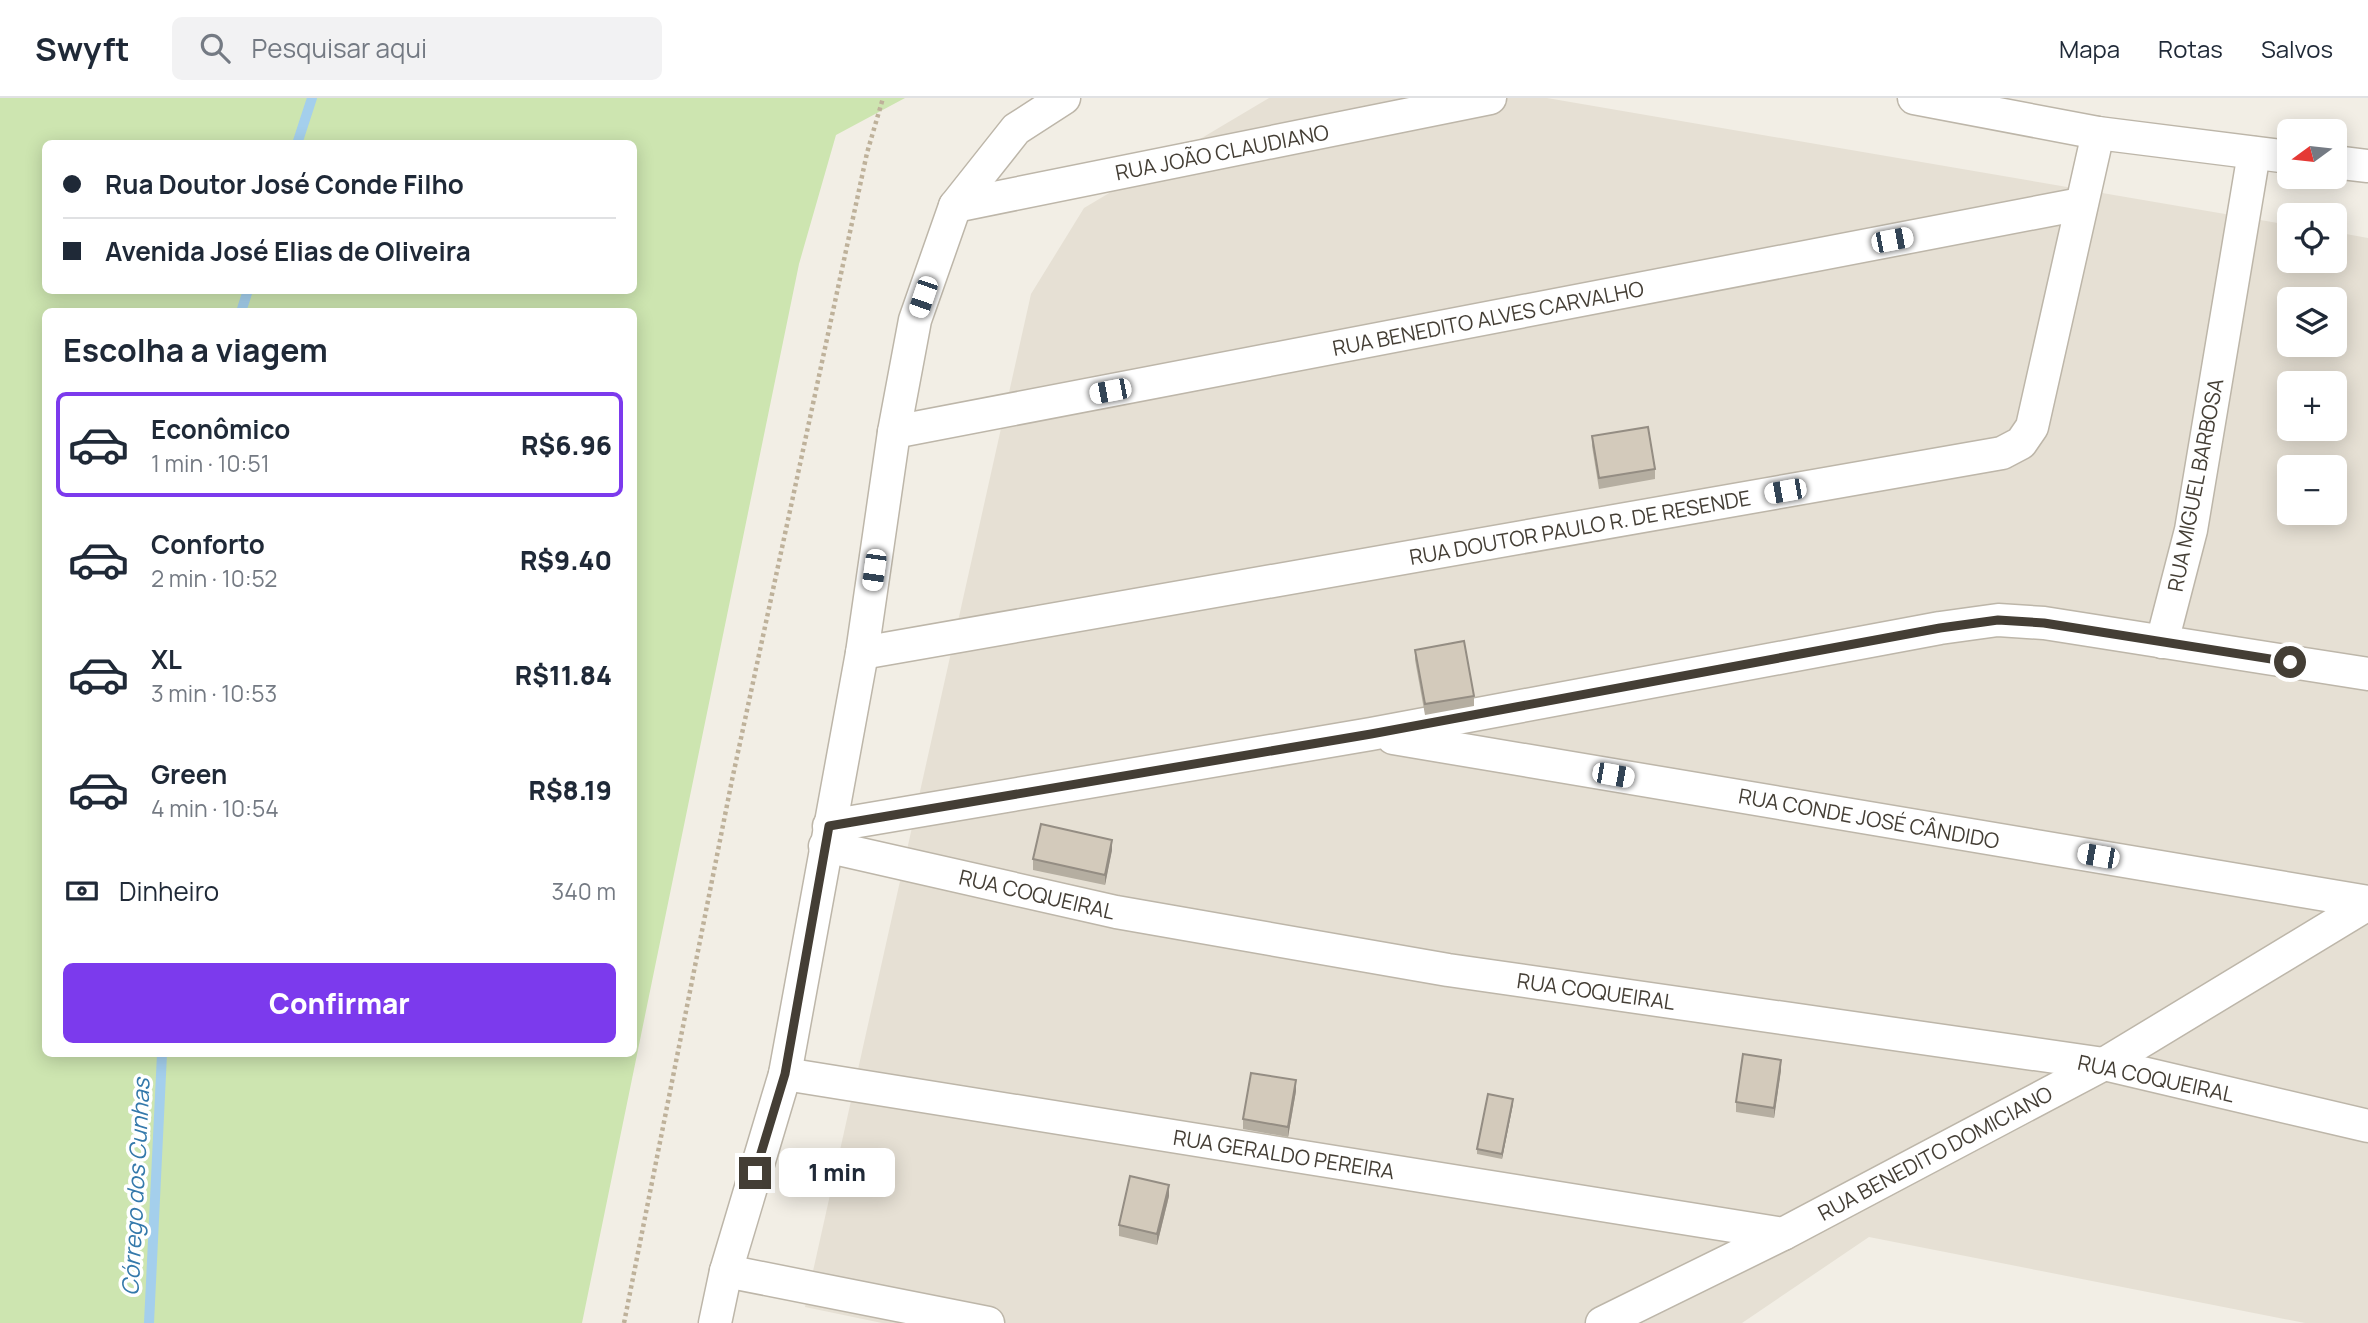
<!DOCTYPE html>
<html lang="pt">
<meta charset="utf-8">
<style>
body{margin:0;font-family:Manrope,sans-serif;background:#f2f2f3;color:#1f2937;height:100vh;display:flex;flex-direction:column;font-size:26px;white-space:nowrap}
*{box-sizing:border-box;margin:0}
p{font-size:23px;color:#747a83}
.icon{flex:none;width:38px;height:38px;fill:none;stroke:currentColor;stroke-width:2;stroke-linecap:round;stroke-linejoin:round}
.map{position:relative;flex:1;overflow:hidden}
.side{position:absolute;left:42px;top:210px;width:595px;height:749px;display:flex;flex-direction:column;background:#fff;border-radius:10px;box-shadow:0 4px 18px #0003}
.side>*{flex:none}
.hud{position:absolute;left:42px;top:42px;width:595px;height:154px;border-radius:10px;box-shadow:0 4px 18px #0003;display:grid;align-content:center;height:154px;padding:0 21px;background:#fff}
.needle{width:46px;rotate:255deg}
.tools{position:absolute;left:2277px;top:21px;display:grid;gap:14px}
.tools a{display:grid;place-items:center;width:70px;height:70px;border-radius:10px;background:#fff;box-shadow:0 4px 18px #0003;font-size:35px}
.end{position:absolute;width:32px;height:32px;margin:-16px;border:9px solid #443e35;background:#fff;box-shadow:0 0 0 4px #fff}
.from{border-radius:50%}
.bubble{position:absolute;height:49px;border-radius:10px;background:#fff;box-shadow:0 4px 18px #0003;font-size:23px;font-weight:800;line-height:49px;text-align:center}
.car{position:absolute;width:21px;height:42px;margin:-21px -10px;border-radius:9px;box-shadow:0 0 5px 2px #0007;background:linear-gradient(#fff 24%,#345 0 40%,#fff 0 76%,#345 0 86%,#fff 0)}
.hud b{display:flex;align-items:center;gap:24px;height:66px;font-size:26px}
.hud b+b{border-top:2px solid #e0e1e3}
.hud i{width:18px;height:18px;background:#1f2937}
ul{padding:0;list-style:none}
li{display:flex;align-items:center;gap:21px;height:105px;margin:0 14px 10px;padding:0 7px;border:4px solid transparent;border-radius:10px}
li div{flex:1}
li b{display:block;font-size:26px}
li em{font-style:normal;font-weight:800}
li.active{border-color:#7c3aed}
li>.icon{width:63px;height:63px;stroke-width:1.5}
h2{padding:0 21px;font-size:32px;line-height:84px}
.pay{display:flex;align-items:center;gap:18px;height:77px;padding:0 21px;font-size:26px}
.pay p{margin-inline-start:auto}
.primary-button{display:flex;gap:14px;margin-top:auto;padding:14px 21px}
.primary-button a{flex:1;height:80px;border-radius:10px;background:#7c3aed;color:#fff;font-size:28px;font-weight:800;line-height:80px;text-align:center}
header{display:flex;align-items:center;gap:42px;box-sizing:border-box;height:98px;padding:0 35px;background:#fff;border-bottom:2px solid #e0e1e3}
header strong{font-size:33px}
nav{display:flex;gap:38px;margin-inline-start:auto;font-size:24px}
.search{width:490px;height:63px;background:#f2f2f3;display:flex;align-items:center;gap:18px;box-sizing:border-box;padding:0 24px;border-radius:10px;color:#747a83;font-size:26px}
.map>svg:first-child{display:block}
.residential{fill:#e6e0d4;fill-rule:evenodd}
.green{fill:#cde5b0;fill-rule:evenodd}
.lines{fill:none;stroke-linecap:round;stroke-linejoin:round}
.stream{stroke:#a4cfec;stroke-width:10}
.minor-casing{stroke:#bdb6a9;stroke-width:35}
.path{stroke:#beb19a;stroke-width:4.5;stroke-dasharray:3.5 3.5;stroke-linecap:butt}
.minor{stroke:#fff;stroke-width:32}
.wall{fill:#b5aea1}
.shaded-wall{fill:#948d83}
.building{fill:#d3cabb;stroke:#948d83;stroke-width:2}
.route{stroke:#443e35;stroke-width:9}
.labels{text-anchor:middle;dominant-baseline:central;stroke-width:7;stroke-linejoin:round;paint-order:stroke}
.street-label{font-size:21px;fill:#443e35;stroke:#fff}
.water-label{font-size:23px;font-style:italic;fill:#3479ab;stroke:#fff}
</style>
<header>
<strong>Swyft</strong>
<div class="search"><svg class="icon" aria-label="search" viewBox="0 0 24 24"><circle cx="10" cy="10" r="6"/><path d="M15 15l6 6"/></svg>Pesquisar aqui</div>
<nav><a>Mapa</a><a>Rotas</a><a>Salvos</a></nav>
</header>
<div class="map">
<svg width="2368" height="1225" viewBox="0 0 2368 1225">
<rect width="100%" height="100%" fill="#f2eee5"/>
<path class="residential" d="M1269,0H1547L2289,127V163H2334L2335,134L2368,140V1225H2305L1869,1139L1742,1225H882L805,1209L1031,196L1084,110ZM2289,201H2334V247H2289ZM2289,285H2334V331H2289ZM2289,369H2334V415H2289Z"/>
<path class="green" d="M0,0H905L836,37L799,166L582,1225H0ZM46,46H634V192H46ZM46,214H634V956H46Z"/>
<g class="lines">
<g class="stream">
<polyline points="297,46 312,0"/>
<polyline points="241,214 248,192"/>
<polyline points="149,1225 162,956"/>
</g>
<g class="minor-casing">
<g id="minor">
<polyline points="1914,0 2098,35 2289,59"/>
<polyline points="2334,64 2368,68"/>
<polyline points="955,108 1490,0"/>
<polyline points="894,334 2081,106"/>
<polyline points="2162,544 2191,432 2254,55"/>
<polyline points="862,555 2002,355 2021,345 2032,329 2098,35"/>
<polyline points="1393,640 2368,804"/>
<polyline points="829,728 1371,636 1940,530 1998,522 2044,525 2368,576"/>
<polyline points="825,748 1116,814 1448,872 2104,966 2368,1028"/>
<polyline points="785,976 1783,1136"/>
<polyline points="726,1173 988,1225"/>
<polyline points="715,1225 726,1173 785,976 862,555 894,334 915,222 955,108 1016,31 1064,0"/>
<polyline points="1602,1225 1783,1136 2104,966 2368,806"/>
</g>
</g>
<polyline class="path" points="624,1225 732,682 867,55 883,0"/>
<use href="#minor" class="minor"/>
</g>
<g class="wall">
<polygon points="1592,338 1655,371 1655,381 1599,391 1592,348"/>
<polygon points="1415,552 1474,598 1474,608 1425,617 1415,562"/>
<polygon points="1112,752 1105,787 1033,772 1033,761"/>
<polygon points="1781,972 1774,1020 1736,1014 1736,1004"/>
<polygon points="1296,993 1288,1039 1243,1031 1243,1021"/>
<polygon points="1513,1006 1502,1061 1477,1056 1477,1051"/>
<polygon points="1169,1098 1157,1147 1119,1138 1119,1127"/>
</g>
<g class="shaded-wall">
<polygon points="1112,742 1112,752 1105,787 1105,777"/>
<polygon points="1781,962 1781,972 1774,1020 1774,1010"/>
<polygon points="1296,982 1296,993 1288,1039 1288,1029"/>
<polygon points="1513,1001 1513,1006 1502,1061 1502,1056"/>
<polygon points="1169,1087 1169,1098 1157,1147 1157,1136"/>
</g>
<g class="building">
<polygon points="1648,329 1655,371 1599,380 1592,338"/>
<polygon points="1464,543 1474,598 1425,606 1415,552"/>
<polygon points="1041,726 1112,742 1105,777 1033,761"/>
<polygon points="1743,956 1781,962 1774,1010 1736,1004"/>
<polygon points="1251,975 1296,982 1288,1029 1243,1021"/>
<polygon points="1488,996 1513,1001 1502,1056 1477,1051"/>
<polygon points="1130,1078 1169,1087 1157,1136 1119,1127"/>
</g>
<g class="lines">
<polyline class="route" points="755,1075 785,976 829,728 1371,636 1940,530 1998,522 2044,525 2290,564"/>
</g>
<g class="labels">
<g class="street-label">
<text transform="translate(1222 54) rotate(-11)">RUA JOÃO CLAUDIANO</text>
<text transform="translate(1488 220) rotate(-11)">RUA BENEDITO ALVES CARVALHO</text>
<text transform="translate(2195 387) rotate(-79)">RUA MIGUEL BARBOSA</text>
<text transform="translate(1580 429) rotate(-10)">RUA DOUTOR PAULO R. DE RESENDE</text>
<text transform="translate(1869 720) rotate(10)">RUA CONDE JOSÉ CÂNDIDO</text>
<text transform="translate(1037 796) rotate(13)">RUA COQUEIRAL</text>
<text transform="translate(1596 893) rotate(8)">RUA COQUEIRAL</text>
<text transform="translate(2156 980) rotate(12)">RUA COQUEIRAL</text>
<text transform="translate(1935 1055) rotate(-28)">RUA BENEDITO DOMICIANO</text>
<text transform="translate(1284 1056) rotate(9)">RUA GERALDO PEREIRA</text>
</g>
<g class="water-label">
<text transform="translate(135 1089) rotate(-87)">Córrego dos Cunhas</text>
</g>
</g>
</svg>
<div class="tools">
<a><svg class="needle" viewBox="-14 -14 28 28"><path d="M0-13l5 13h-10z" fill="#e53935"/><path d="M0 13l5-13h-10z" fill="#747a83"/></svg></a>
<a><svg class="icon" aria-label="locate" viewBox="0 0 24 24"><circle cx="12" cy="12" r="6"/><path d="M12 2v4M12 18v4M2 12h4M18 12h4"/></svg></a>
<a><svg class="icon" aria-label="layers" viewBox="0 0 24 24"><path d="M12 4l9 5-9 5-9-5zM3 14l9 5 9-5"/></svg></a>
<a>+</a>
<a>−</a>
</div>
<i class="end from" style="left:2290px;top:564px"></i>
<i class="end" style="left:755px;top:1075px"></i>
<div class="bubble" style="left:779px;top:1050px;width:116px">1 min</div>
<i class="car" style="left:1892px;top:142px;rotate:79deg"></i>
<i class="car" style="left:923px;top:199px;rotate:199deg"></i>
<i class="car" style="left:1110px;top:293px;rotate:259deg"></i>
<i class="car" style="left:1785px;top:393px;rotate:260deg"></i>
<i class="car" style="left:874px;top:472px;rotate:188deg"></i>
<i class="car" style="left:1613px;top:677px;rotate:100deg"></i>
<i class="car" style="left:2098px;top:758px;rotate:280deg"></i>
<div class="hud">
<b><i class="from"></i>Rua Doutor José Conde Filho</b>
<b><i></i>Avenida José Elias de Oliveira</b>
</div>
<section class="side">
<h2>Escolha a viagem</h2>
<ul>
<li class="active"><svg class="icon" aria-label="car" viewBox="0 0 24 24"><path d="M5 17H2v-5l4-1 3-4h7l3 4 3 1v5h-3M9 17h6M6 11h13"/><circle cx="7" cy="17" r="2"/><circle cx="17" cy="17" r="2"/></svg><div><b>Econômico</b><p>1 min · 10:51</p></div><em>R$6.96</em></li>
<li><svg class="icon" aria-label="car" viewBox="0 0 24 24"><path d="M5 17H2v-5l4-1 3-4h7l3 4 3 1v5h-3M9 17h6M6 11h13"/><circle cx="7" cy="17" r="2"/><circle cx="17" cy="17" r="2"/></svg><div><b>Conforto</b><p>2 min · 10:52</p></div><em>R$9.40</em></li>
<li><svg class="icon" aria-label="car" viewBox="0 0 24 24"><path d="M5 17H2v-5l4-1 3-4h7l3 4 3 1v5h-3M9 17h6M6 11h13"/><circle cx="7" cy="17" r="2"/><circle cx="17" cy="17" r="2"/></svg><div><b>XL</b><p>3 min · 10:53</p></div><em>R$11.84</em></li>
<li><svg class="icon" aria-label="car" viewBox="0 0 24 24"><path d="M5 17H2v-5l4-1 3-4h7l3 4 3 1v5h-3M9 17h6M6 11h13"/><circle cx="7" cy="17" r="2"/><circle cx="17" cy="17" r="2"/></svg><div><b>Green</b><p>4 min · 10:54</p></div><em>R$8.19</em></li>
</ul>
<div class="pay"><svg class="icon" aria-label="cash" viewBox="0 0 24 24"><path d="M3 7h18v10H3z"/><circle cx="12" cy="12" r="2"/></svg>Dinheiro<p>340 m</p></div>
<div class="primary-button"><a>Confirmar</a></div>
</section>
</div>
